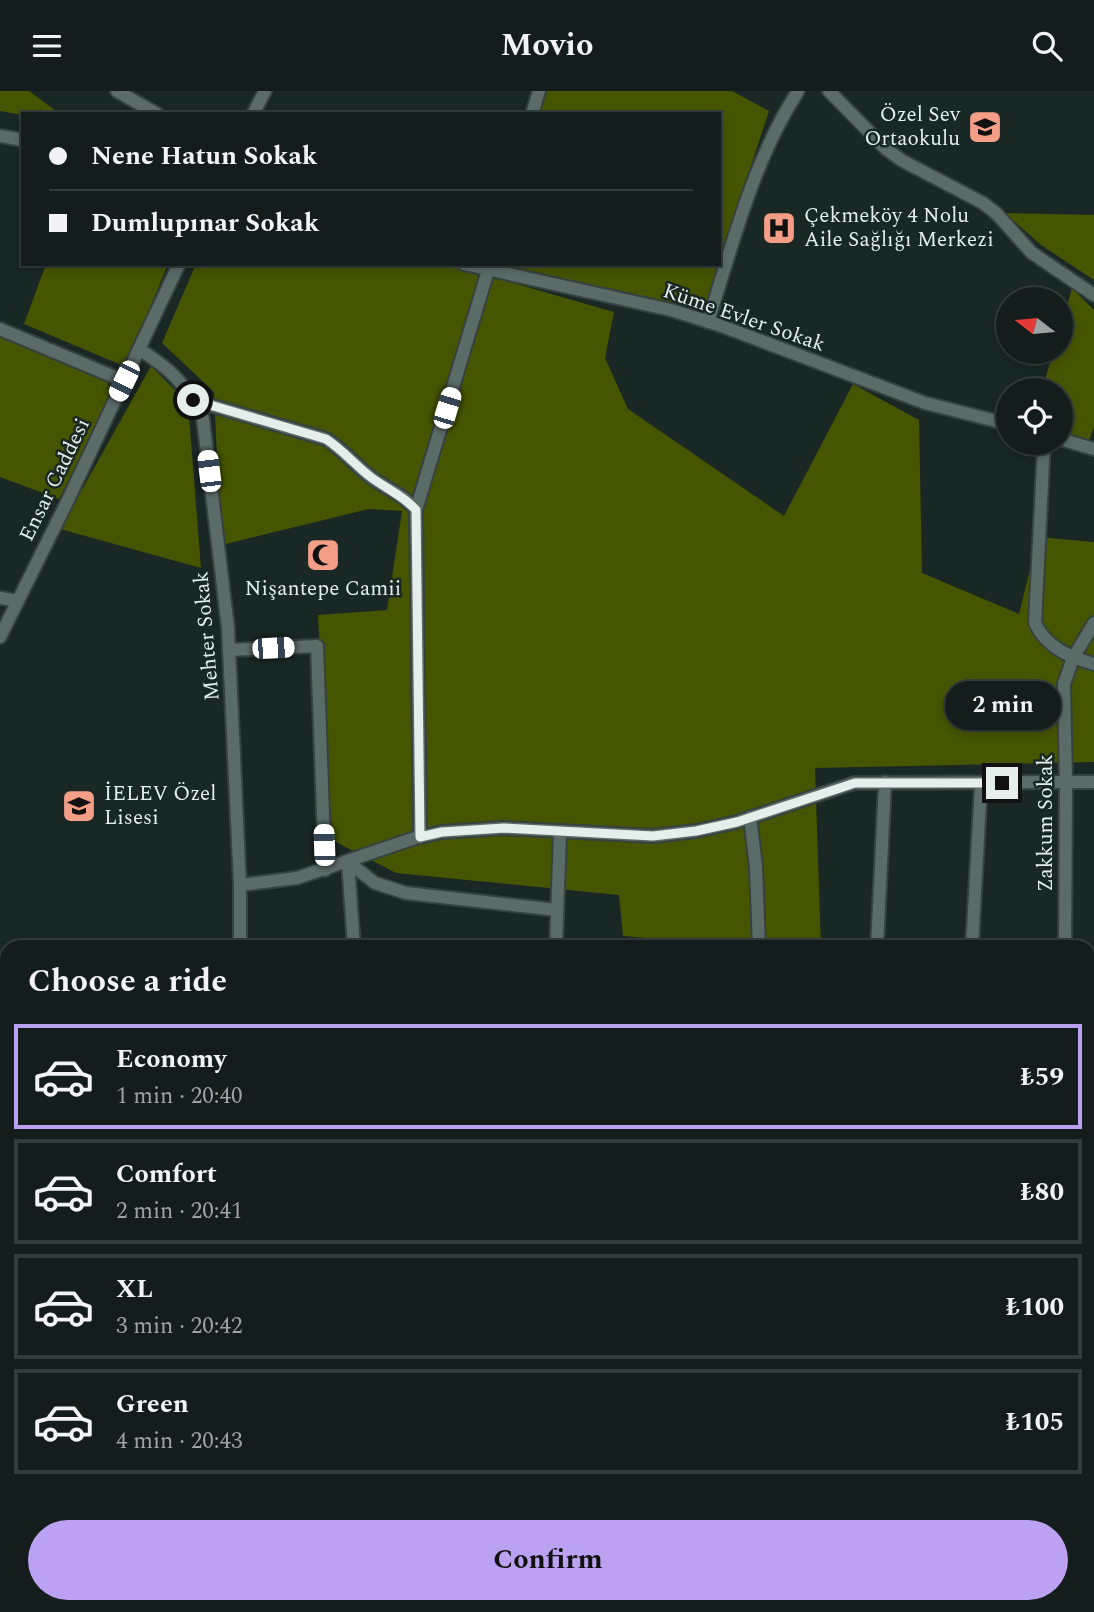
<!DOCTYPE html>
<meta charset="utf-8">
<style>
body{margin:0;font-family:Spectral,serif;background:#202b29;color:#f1f3f6;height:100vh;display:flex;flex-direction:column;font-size:26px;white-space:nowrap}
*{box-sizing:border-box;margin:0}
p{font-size:23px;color:#9da2a3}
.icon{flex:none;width:38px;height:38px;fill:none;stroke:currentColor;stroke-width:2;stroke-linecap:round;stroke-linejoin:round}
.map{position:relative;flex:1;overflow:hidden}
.side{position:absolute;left:0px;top:849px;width:1096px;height:674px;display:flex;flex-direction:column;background:#131e1c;border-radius:21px 21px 0 0;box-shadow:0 4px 10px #0003,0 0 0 2px #323c3b}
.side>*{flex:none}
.banner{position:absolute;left:21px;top:21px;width:700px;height:154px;border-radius:0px;box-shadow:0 4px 10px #0003,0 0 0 2px #323c3b;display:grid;align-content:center;height:154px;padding:0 28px;background:#131e1c}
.needle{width:46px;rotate:286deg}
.tools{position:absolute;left:996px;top:196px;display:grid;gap:14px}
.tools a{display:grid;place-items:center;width:77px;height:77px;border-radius:50%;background:#131e1c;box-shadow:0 4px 10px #0003,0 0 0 2px #323c3b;font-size:35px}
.end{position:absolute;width:32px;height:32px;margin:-16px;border:9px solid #e4eeeb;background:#111;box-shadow:0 0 0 4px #111}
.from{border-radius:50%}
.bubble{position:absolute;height:49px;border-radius:24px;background:#131e1c;box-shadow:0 4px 10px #0003,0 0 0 2px #323c3b;font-size:23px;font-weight:700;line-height:49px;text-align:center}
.car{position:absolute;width:21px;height:42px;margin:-21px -10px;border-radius:9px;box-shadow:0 0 5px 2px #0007;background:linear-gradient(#fff 24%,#345 0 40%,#fff 0 76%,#345 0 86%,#fff 0)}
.banner b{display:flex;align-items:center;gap:24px;height:66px;font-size:26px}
.banner b+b{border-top:2px solid #323c3b}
.banner i{width:18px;height:18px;background:#f1f3f6}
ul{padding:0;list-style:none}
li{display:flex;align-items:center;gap:21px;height:105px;margin:0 14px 10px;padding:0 14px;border:4px solid #323c3b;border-radius:0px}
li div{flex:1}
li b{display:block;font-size:26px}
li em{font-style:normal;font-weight:700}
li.selected{border-color:#bca0f2}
li>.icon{width:63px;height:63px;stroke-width:1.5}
h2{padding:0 28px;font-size:32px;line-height:84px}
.button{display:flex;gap:14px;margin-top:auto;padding:14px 28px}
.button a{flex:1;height:80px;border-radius:42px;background:#bca0f2;color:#111;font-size:28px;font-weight:700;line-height:80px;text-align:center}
header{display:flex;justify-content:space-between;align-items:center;height:91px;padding:0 28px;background:#131e1c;font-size:32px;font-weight:700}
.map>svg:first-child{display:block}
.green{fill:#455500}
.forest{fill:#4c5c1b}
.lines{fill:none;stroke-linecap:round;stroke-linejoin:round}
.minor-casing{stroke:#35423f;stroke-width:16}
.tertiary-casing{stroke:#35423f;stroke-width:19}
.minor{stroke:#5b6c68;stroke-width:12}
.tertiary{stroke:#5b6c68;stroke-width:16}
.route{stroke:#e4eeeb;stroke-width:9}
.labels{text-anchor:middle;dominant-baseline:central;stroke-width:5;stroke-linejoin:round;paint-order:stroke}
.poi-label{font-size:21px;fill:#e4eeeb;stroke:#192825;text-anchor:start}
.street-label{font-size:21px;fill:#e4eeeb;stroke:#192825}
</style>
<header><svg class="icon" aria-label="menu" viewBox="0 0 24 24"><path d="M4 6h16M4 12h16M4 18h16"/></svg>Movio<svg class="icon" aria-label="search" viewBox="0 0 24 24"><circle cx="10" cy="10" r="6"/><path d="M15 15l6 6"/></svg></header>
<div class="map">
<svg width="1094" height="1521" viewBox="0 0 1094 1521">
<rect width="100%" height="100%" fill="#192825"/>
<g class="green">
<polygon points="0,0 29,0 60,23 23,24 0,20"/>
<polygon points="531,0 732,0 769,20 719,172 719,23 525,23"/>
<polygon points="1005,122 1094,124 1094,189 1041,154"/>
<polygon points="46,173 168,173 126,276 24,233"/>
<polygon points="196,173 447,173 614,221 605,267 628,318 784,425 853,293 919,329 922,482 1019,523 1038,446 1094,451 1094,671 815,677 821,856 754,856 623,845 619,804 396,782 330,748 318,524 387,519 402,420 369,418 221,454 214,301 162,252"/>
<polygon points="493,173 719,173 702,224"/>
<polygon points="1072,197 1094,219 1094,336 1086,357 1061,348 1060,299 1042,299 1053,261 1060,261 1061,236"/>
<polygon points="0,244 104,285 113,302 59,408 0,386"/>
<polygon points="151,275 188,312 201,477 60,438"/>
<polygon points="1088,1080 1094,1080 1094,1261 1089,1262"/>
</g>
<polygon class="forest" points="7,1275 7,1516 560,1516 564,1521 0,1521 0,1277"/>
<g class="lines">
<g class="minor-casing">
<g id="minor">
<polyline points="117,0 157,23"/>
<polyline points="829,0 885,57 901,69 983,112 997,123 1032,162 1094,204"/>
<polyline points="253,23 265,0"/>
<polyline points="532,23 539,0"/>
<polyline points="0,45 23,49"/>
<polyline points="464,173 671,219 719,234 925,312 1008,333"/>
<path d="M708,231C733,152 753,70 798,0"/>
<polyline points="0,238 124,290"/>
<path d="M139,258C173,280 184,291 203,328L228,537L240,794V856"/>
<path d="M193,309L326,348C343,359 356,375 372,387C387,398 404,404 416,419L420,746"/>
<polyline points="1060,348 1094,358"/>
<path d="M1044,352L1035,532C1046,556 1069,566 1094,573"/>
<polyline points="416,419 490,173"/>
<polyline points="0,507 18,510"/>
<polyline points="0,546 67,411 179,173"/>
<polyline points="229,559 317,555 325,779"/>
<polyline points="750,726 756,776 759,856"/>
<polyline points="348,771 375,792 406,802 557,819"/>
<polyline points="348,771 354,856"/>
<polyline points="240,794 297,787 415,747 442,741 504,737 653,745 696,740 737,731 854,692 1094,691"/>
<polyline points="556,856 560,742"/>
<polyline points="877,856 885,691"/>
<polyline points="972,856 981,693"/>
<polyline points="1065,856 1066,692 1064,593 1073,567 1094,532"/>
<polyline points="1088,1214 1094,1214"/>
<polyline points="1088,1345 1094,1346"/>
<polyline points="623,1516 628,1521"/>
<polyline points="1086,1516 1091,1521"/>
<polyline points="789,1521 792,1516"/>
<polyline points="961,1521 963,1516"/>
</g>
</g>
<g class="tertiary-casing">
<g id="tertiary">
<polyline points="0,943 7,943"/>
<polyline points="1088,1066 1094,1066"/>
</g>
</g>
<use href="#minor" class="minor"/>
<use href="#tertiary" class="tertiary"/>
</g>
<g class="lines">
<path class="route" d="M193,309L326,348C343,359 356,375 372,387C387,398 404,405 416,419L420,746L442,741L504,737L653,745L696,740L737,731L855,692H1002"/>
</g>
<defs>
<g id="school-square" transform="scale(1.75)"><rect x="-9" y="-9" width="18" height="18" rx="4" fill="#f49e88" stroke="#192825"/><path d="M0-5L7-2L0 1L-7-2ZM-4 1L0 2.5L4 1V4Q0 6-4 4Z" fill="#111"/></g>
<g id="hospital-square" transform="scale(1.75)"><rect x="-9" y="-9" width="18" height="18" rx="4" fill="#f49e88" stroke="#192825"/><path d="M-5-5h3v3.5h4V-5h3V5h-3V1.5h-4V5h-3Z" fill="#111"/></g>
<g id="mosque-square" transform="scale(1.75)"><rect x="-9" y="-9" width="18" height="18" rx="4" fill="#f49e88" stroke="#192825"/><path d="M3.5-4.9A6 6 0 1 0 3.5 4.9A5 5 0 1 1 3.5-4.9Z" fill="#111"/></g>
</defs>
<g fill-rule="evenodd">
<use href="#school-square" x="985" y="36"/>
<use href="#hospital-square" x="779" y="137"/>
<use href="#mosque-square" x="323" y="464"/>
<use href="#school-square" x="79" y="715"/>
</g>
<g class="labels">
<g class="poi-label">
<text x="960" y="24" text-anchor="end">Özel Sev<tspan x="960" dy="24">Ortaokulu</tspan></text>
<text x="804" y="125">Çekmeköy 4 Nolu<tspan x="804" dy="24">Aile Sağlığı Merkezi</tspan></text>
<text x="323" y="498" text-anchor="middle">Nişantepe Camii</text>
<text x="104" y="703">İELEV Özel<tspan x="104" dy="24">Lisesi</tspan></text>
</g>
<g class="street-label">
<text transform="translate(744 227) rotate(19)">Küme Evler Sokak</text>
<text transform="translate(55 389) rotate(-64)">Ensar Caddesi</text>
<text transform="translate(207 545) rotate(-95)">Mehter Sokak</text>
<text transform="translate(1046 732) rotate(-90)">Zakkum Sokak</text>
</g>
</g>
</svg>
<div class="tools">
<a><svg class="needle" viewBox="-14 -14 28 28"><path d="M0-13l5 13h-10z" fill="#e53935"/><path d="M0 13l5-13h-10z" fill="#9da2a3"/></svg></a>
<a><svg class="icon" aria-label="locate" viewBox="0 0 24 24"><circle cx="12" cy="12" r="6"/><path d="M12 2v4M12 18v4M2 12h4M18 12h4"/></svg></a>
</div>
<i class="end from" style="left:193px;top:309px"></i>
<i class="end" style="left:1002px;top:692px"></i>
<div class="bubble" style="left:945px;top:590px;width:116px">2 min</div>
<i class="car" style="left:124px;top:290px;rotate:206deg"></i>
<i class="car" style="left:447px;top:317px;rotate:17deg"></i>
<i class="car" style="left:209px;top:380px;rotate:353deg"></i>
<i class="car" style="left:273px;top:557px;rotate:87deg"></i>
<i class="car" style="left:324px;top:754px;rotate:358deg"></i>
<div class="banner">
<b><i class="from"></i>Nene Hatun Sokak</b>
<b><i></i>Dumlupınar Sokak</b>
</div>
<section class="side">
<h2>Choose a ride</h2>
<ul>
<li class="selected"><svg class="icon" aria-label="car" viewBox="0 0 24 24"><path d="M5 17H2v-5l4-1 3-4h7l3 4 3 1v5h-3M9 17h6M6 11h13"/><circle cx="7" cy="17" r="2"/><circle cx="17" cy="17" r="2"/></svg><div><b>Economy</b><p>1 min · 20:40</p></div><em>₺59</em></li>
<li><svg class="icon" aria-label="car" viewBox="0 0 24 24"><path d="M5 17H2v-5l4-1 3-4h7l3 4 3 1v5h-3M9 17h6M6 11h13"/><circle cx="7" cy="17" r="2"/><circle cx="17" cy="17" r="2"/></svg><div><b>Comfort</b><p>2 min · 20:41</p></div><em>₺80</em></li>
<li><svg class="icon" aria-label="car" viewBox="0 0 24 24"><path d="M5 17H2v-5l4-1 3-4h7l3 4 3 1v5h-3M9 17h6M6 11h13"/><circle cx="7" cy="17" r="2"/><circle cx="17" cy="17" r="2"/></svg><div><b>XL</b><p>3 min · 20:42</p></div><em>₺100</em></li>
<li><svg class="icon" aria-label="car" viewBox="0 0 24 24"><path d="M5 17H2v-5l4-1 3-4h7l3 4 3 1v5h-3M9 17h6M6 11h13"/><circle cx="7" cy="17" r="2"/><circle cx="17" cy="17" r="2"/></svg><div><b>Green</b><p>4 min · 20:43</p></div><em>₺105</em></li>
</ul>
<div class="button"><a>Confirm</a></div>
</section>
</div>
